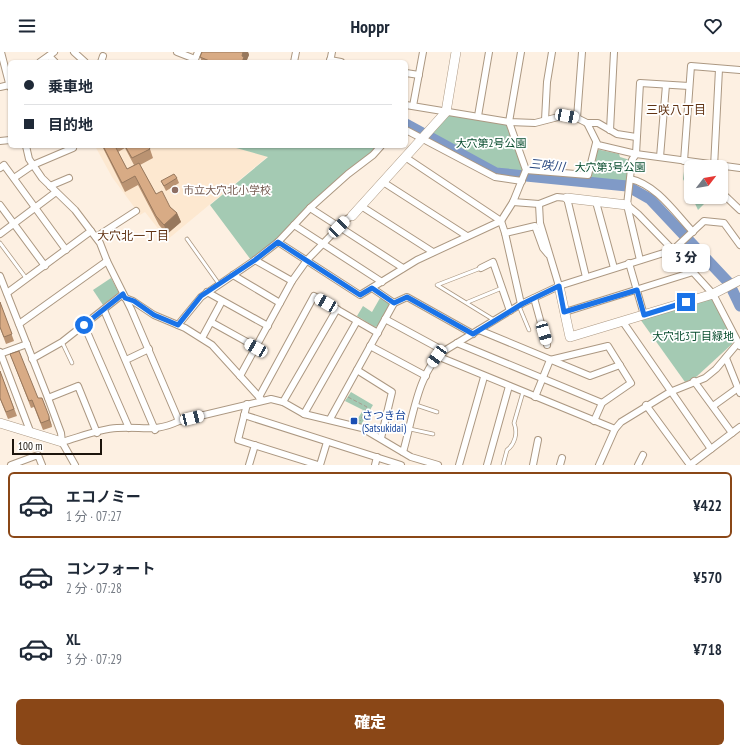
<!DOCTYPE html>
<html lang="ja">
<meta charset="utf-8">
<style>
body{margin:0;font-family:"PT Sans Narrow","Noto Sans JP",sans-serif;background:#f2f2f3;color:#1f2937;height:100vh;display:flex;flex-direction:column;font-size:15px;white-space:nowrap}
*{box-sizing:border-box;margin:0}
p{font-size:13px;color:#747a83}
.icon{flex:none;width:22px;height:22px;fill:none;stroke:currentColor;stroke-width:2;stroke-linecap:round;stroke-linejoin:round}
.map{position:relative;height:413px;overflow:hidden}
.drawer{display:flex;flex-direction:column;background:#fff;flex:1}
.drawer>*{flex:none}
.banner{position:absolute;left:8px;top:8px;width:400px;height:88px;border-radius:6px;box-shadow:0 1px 3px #0004;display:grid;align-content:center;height:88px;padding:0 16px;background:#fff}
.needle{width:26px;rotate:59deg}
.tools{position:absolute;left:684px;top:108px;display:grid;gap:8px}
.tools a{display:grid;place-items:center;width:44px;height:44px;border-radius:6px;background:#fff;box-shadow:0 1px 3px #0004;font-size:20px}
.scale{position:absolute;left:12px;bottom:10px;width:90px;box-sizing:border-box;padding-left:4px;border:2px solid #1c140c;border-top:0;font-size:11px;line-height:14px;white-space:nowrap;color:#1c140c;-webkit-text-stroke:3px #fff;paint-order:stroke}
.end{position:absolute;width:18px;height:18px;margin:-9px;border:5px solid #1a73e8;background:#fff;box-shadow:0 0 0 2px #fff}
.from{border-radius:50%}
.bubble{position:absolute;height:28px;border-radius:6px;background:#fff;box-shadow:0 1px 3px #0004;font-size:13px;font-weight:800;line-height:28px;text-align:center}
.car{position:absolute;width:12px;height:24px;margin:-12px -6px;border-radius:5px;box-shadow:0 0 3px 1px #0007;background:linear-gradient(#fff 24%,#345 0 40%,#fff 0 76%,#345 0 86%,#fff 0)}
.banner b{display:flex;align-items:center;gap:14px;height:38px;font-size:15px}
.banner b+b{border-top:1px solid #e0e1e3}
.banner i{width:10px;height:10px;background:#1f2937}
ul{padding:7px 0 0;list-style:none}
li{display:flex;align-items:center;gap:12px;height:66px;margin:0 8px 6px;padding:0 8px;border:2px solid transparent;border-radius:6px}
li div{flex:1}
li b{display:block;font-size:15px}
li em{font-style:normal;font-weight:800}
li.current{border-color:#8a4717}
li>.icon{width:36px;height:36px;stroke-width:1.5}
.cta{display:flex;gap:8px;margin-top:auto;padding:8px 16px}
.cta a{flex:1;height:46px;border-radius:6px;background:#8a4717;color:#fff;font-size:16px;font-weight:800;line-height:46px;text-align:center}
header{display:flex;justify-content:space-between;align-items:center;height:52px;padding:0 16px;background:#fff;font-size:18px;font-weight:800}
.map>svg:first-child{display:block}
.built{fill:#fde8d0}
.green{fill:#a4cab3}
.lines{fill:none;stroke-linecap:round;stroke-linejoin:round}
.river{stroke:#809ac7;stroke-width:11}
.lane-casing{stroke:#ac9882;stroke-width:4.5}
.street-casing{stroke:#ac9882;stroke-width:8}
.secondary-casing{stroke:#ac9882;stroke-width:10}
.path{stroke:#a79c90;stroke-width:1;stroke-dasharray:4 2;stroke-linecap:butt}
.lane{stroke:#fff;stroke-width:3}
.street{stroke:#fff;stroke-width:6}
.secondary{stroke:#fff;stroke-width:9}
.wall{fill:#ba9372;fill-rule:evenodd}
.shaded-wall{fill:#97785d}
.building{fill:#d8ab85;stroke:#97785d}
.route{stroke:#1a73e8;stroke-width:5}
.education-dot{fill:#8d6e63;stroke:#fff;stroke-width:1.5}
.transit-dot{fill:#1a4fb4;stroke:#fff;stroke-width:1.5}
.labels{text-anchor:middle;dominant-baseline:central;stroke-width:3.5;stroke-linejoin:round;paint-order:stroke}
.park-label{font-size:11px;fill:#094d2f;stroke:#fff}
.education-label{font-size:11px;fill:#785e54;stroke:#fff;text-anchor:start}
.transit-label{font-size:11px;fill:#164399;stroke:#fff;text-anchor:start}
.neighbourhood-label{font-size:12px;fill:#613313;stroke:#fff}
.water-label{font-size:12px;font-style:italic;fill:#26467f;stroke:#fff}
</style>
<header><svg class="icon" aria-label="menu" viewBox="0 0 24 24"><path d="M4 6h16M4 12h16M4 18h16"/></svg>Hoppr<svg class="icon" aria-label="heart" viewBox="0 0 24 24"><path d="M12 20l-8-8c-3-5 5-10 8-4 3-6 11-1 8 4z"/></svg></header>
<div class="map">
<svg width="740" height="413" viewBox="0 0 740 413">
<rect width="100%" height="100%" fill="#fdf0e2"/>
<polygon class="built" points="95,94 229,94 268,104 167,188 145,160 140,163 112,125"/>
<g class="green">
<polygon points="449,62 507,72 523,118 520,121 497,119 430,83"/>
<polygon points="229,94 379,94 276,189 251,208 210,153 268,105"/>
<polygon points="596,97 619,102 620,105 630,108 627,132 591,127"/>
<polygon points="685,112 688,112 687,126 691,126 691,143 683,127"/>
<polygon points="692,145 711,145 698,158"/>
<polygon points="111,226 118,239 118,241 103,253 93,238"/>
<polygon points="380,246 389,250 389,253 378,274 375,275 357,264 363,254 372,260"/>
<polygon points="710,246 713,248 733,288 732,292 695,326 685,330 640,267"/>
<polygon points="351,340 373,353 359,376 354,373 363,358 345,349"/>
</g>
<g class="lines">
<polyline class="river" points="406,72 496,121 627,134 650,147 729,231 740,254"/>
<g class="lane-casing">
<g id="lane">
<polyline points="187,187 219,232"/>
<polyline points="0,191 26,226"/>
<polyline points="481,216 437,233 494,268"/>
<polyline points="468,250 502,236"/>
<polyline points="519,254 529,278"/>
<polyline points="62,290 72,311"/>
<polyline points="416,353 437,360"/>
<polyline points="410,377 433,382"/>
<path d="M503,413L507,398C515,392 518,381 514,371L523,340"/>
</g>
</g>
<g class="street-casing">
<g id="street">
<polyline points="1,0 10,35"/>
<polyline points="74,0 85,10"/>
<polyline points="177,0 195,7"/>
<polyline points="49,4 55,10"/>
<polyline points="330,8 341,10"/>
<polyline points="40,10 54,0"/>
<polyline points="101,10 103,4"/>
<polyline points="194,10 198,0"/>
<polyline points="294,10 296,0"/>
<polyline points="330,10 332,0"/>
<polyline points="406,21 419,23"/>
<polyline points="0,35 9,33"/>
<polyline points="406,53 509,70 535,71 562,64 577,66 587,71 598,93 636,102 740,116"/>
<polyline points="413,54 423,0"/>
<polyline points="478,64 489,0"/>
<polyline points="577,66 582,0"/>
<polyline points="545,68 547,30 552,0"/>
<polyline points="587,71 598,71 617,82 636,85"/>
<polyline points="406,78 495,125 522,129"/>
<polyline points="610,78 614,0"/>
<polyline points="0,89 10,88"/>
<polyline points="26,94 29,107 42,126 75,158 100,191 107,209 131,257 179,369"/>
<polyline points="405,105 501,169 505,181 521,252"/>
<polyline points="660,105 666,33"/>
<polyline points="684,109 691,14 740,18"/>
<polyline points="714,115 719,17"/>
<polyline points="0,116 4,113 66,198"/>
<polyline points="526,118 588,123 596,91"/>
<polyline points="14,126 33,113 73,96"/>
<path d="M630,127C656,132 676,162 693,180"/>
<polyline points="383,130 467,184"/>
<polyline points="50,134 69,126"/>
<polyline points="721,140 740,158"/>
<polyline points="513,150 539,152 557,145 567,146 586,225"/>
<polyline points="596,150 614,216"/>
<polyline points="539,152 540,171 559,234"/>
<polyline points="0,153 45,214"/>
<polyline points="627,153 638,162 673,198 713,242 740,294"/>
<polyline points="361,154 433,200"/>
<polyline points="310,156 403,216"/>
<polyline points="294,173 382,230"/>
<polyline points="505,181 535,174 543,196 548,202"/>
<polyline points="0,182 56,140"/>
<polyline points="96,185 136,159"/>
<polyline points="278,190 360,243 417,208 501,169 513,150 526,118 509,70 521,0"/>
<polyline points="255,208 292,229"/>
<polyline points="640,208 627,153 632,108 636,102 640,31 689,34"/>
<polyline points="629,211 644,263"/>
<polyline points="481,216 493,210 510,259"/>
<polyline points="233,223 280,251"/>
<polyline points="0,224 48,346 61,381 62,390 75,413"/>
<polyline points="207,240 268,274"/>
<polyline points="7,241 91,179"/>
<polyline points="125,246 133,249 154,263 185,276 212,293 261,347"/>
<polyline points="534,246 547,293"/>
<polyline points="394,251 407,245 473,282"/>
<polyline points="104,258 155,378"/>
<polyline points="565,260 693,220"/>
<polyline points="385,267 444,299"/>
<polyline points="211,270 256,295"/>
<polyline points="623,270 711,397"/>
<polyline points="19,272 107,209"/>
<polyline points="84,273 129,376"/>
<polyline points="178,273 201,245 255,208 278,190 310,156 348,122 373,103 381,94"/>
<polyline points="479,278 590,324 620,313"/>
<polyline points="202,286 222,249"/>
<polyline points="457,291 602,351"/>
<polyline points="370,294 426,324"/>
<polyline points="0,300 30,379"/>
<polyline points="0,302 27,292"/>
<polyline points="437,304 615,377"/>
<polyline points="726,306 740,341"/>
<polyline points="32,307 62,290 123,242"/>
<polyline points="126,308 149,297"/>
<polyline points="357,318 392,340 381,386"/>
<polyline points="240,324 292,229 307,208 347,167 352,164"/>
<polyline points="259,345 314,244 378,281"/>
<polyline points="535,345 550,308 608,294 631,331 602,351 594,369"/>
<polyline points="48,346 78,334 97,381"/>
<polyline points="283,350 337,257"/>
<polyline points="247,352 238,388 318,413"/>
<polyline points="646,353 690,413 732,381 694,329"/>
<polyline points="713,354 738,336"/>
<polyline points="304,362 357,269"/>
<polyline points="244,363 401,413"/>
<polyline points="330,367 394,251 372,236"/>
<polyline points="732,381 740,375"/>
<path d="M62,390C80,385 99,377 117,376C143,374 154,381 179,369L271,347L283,350L304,362L362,376L411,405L438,413"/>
<path d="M403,400C412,370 418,318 444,299L521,252L559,234L673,198L704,169L724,171L740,193"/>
<polyline points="11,413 38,403 42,413"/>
<polyline points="249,413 255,393"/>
<polyline points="320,413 327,390"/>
<polyline points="375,413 377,405"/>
<polyline points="459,413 484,325"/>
<polyline points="487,413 509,334"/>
<polyline points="533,413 538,388"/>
<polyline points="560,413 562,406"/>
<polyline points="599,413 615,377 621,370 670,340 705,326 716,317 738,291"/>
<polyline points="638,413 643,403"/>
</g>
</g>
<g class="secondary-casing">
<g id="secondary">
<polyline points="567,146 627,153"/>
<polyline points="352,164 446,60 456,0"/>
<polyline points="559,234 570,285 713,242 740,228"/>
<polyline points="0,371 62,390"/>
</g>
</g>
<polyline class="path" points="348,345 367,355 360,369"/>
<use href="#lane" class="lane"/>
<use href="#street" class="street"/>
<use href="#secondary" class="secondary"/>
</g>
<g class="wall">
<polygon points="202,0 248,0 249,3 246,10 202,10 200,5"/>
<path d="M102,94H148L150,97L153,106L140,113L156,142L177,161L181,170L167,182L159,173L138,133L125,140ZM125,96L134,113L127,117L118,100Z"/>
<polygon points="177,126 179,131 166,139 161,129"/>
<polygon points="0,250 14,289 6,292 0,276"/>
<polygon points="10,302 38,346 51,371 52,375 43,378 34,355 31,356"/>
<polygon points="0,319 17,364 8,367 0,347"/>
</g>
<g class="shaded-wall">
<polygon points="243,0 248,0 249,3 246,10 242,10 242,4"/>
<polygon points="177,161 181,170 167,182 164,173"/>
<polygon points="49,364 51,371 52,375 49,368"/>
</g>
<g class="building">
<polygon points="202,0 243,0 242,4 244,5 242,10 212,10 200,5"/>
<polygon points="103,94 115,94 127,117 139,111 156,142 162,139 170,155 177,161 164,173 156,164 135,124 122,131"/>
<polygon points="125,94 148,94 150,97 132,106"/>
<polygon points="174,122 177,126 164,134 161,129"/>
<polygon points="0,250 12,282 4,285 0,275"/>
<polygon points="19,299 38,346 42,346 49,364 49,368 41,371 32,348 29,349 10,302"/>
<polygon points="0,319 14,357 6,360 0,346"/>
</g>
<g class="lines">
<polyline class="route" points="84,273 123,242 125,246 134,249 154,263 178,273 201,244 255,208 278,190 360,243 372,236 394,251 407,245 473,282 522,252 559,234 564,260 637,238 644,263 686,250"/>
</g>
<circle class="education-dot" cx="175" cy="138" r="4"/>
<rect class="transit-dot" x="350" y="365" width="8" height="8" rx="2"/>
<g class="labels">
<g class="park-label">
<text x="491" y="91">大穴第2号公園</text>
<text x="610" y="115">大穴第3号公園</text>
<text x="693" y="284">大穴北3丁目緑地</text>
</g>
<g class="education-label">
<text x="183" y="138">市立大穴北小学校</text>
</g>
<g class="transit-label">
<text x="362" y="363">さつき台<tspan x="362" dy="13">(Satsukidai)</tspan></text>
</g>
<g class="neighbourhood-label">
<text x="676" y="57">三咲八丁目</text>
<text x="133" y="183">大穴北一丁目</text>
</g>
<g class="water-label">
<text transform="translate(547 113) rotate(6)">三咲川</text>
</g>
</g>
</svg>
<div class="tools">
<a><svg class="needle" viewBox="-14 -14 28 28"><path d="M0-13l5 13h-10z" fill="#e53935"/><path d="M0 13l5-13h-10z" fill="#747a83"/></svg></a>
</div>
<div class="scale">100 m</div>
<i class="end from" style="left:84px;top:273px"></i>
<i class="end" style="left:686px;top:250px"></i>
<div class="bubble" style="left:662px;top:192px;width:48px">3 分</div>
<i class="car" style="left:567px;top:64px;rotate:101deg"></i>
<i class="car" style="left:339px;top:175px;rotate:45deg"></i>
<i class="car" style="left:326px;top:251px;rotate:300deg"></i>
<i class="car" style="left:544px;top:281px;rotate:164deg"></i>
<i class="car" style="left:256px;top:296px;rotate:300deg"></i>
<i class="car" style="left:437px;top:304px;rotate:216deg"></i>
<i class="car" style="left:192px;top:366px;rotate:76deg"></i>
<div class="banner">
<b><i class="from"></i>乗車地</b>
<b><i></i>目的地</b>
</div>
</div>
<section class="drawer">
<ul>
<li class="current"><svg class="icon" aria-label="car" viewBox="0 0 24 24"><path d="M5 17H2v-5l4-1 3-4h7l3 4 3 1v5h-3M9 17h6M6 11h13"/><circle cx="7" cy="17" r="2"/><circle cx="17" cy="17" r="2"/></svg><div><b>エコノミー</b><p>1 分 · 07:27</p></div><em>¥422</em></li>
<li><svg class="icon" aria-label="car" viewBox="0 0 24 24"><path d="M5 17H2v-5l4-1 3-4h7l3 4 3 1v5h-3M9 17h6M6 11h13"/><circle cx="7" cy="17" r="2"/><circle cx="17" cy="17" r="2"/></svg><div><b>コンフォート</b><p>2 分 · 07:28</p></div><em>¥570</em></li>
<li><svg class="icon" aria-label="car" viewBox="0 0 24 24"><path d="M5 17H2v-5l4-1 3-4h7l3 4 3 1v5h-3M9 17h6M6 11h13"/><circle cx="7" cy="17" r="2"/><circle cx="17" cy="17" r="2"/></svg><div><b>XL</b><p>3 分 · 07:29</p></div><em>¥718</em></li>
</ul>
<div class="cta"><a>確定</a></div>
</section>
